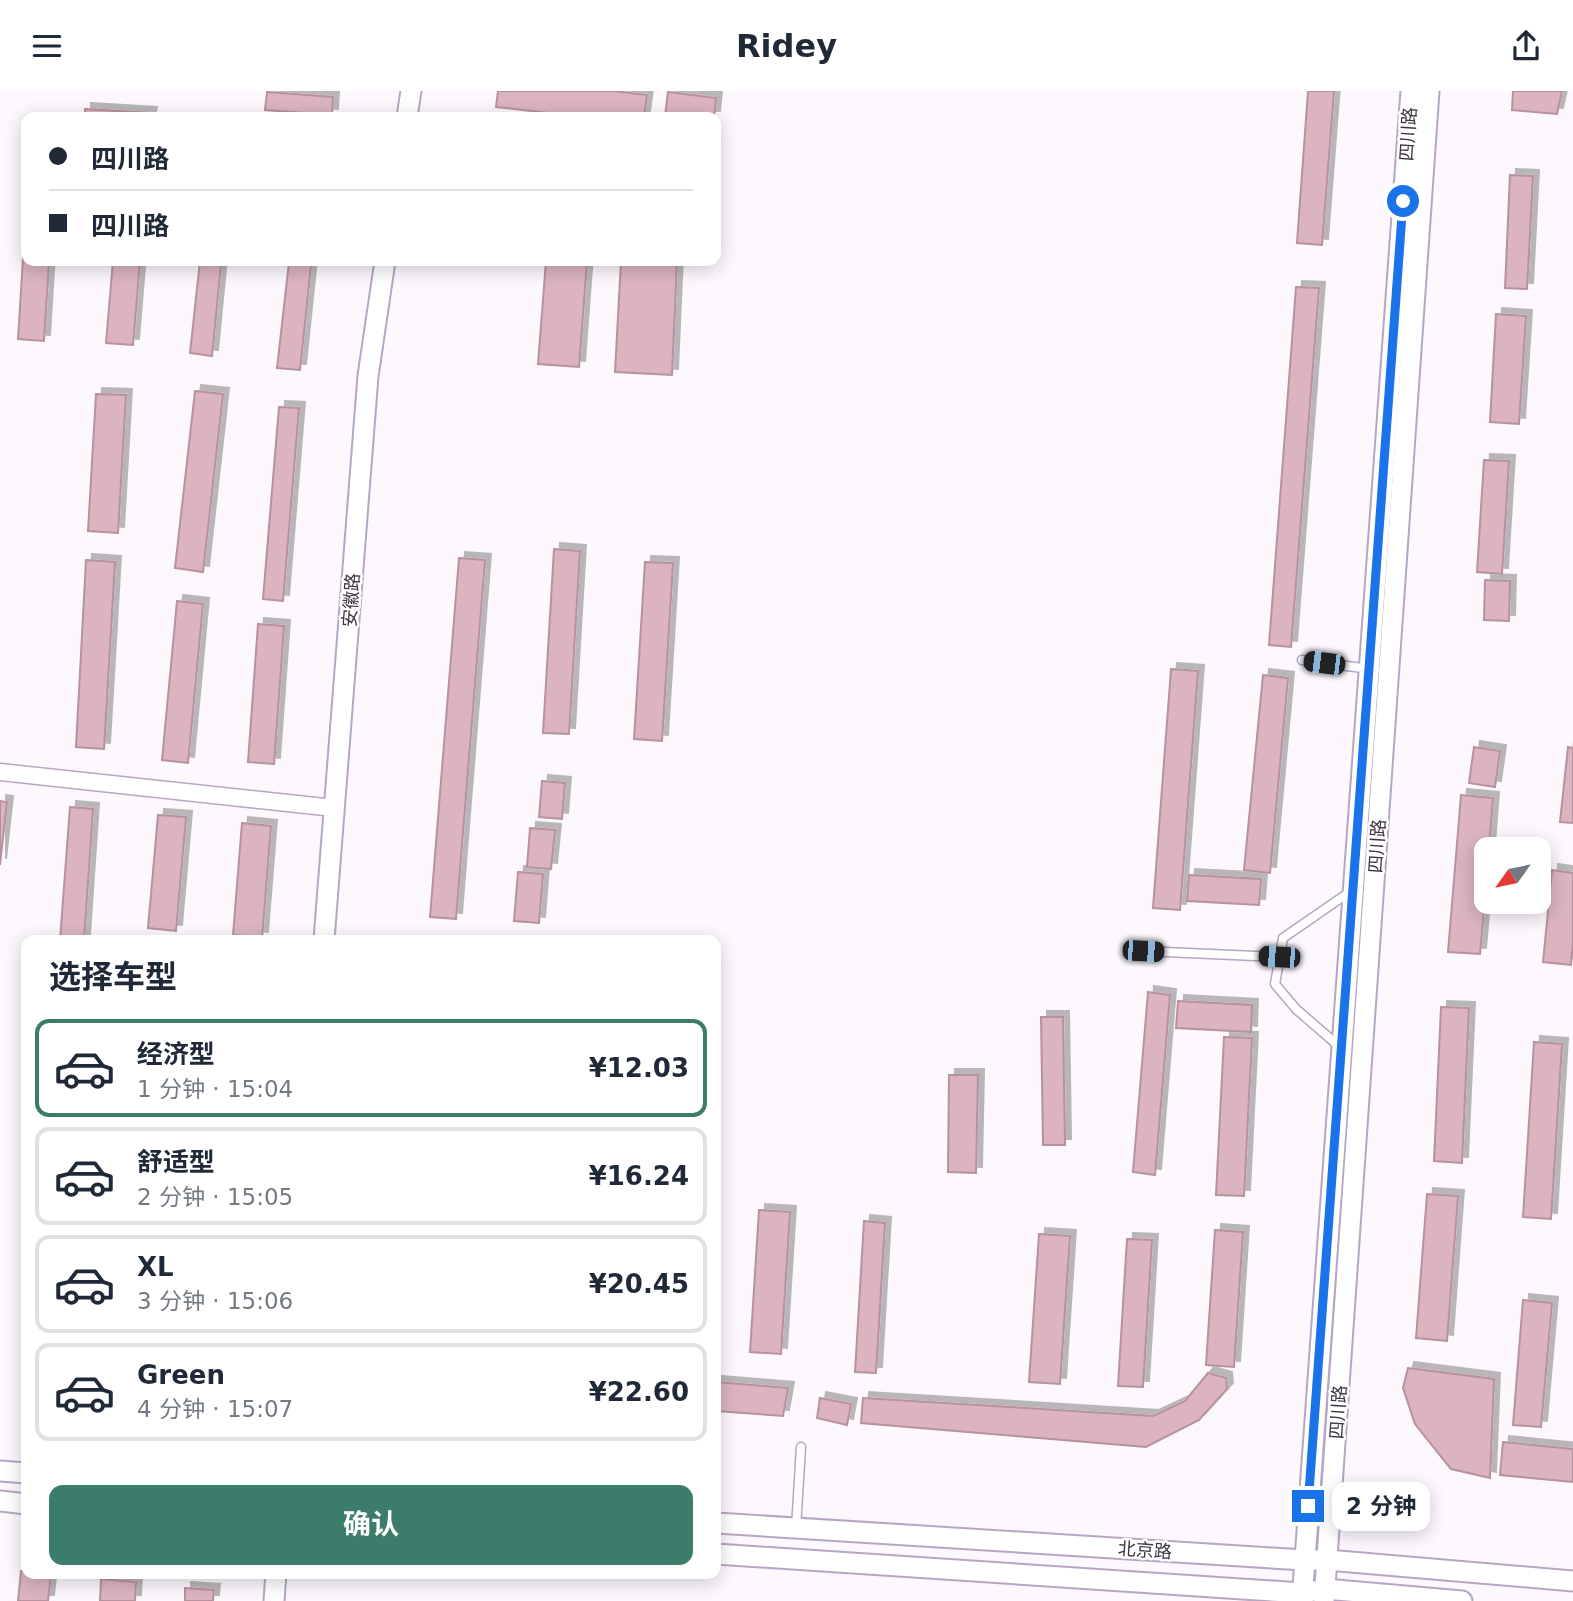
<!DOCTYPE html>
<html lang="zh">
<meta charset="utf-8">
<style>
body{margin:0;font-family:"DejaVu Sans","Noto Sans SC",sans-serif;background:#f2f2f3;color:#1f2937;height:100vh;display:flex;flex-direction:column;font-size:26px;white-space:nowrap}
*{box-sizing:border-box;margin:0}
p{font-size:23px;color:#747a83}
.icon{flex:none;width:38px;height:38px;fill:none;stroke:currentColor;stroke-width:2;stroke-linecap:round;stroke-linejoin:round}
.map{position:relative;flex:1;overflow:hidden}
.details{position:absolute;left:21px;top:844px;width:700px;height:644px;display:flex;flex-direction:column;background:#fff;border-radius:14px;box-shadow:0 4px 18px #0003}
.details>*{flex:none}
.banner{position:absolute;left:21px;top:21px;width:700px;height:154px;border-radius:14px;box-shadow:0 4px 18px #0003;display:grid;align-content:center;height:154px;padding:0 28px;background:#fff}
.needle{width:46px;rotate:237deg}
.controls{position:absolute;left:1474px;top:746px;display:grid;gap:14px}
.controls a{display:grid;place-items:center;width:77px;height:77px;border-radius:14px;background:#fff;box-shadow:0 4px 18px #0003;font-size:35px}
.end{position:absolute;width:32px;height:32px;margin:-16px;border:9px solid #1a73e8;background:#fff;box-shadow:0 0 0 4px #fff}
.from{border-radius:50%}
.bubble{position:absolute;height:49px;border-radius:14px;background:#fff;box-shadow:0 4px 18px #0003;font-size:23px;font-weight:700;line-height:49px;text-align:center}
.car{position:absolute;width:21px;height:42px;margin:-21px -10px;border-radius:9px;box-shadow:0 0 5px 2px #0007;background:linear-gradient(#222 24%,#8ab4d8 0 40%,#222 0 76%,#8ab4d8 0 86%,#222 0)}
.banner b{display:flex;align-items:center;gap:24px;height:66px;font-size:26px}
.banner b+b{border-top:2px solid #e0e1e3}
.banner i{width:18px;height:18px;background:#1f2937}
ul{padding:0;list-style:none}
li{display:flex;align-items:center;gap:21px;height:98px;margin:0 14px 10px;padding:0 14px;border:4px solid #e0e1e3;border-radius:14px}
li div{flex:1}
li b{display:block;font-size:26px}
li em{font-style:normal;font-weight:700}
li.selected{border-color:#3c7c6a}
li>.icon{width:63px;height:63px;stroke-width:1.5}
h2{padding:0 28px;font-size:32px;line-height:84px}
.action{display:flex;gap:14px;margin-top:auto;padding:14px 28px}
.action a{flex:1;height:80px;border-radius:14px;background:#3c7c6a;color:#fff;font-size:28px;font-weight:700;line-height:80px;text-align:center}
header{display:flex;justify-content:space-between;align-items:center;height:91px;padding:0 28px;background:#fff;font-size:32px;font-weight:700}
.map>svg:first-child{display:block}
.building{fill:#dbb4c0;stroke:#b7929d;stroke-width:2;filter:url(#shadow)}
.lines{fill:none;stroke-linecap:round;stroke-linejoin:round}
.service-casing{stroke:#b8a5c3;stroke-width:11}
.minor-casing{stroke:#b8a5c3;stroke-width:19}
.tertiary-casing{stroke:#b8a5c3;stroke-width:23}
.service{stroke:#fff;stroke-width:8}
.minor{stroke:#fff;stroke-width:16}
.tertiary{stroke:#fff;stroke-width:19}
.route{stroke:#1a73e8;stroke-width:9}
.labels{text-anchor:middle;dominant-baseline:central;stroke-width:5;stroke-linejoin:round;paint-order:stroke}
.street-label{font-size:18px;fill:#3c3541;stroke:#fff}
</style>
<header><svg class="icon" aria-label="menu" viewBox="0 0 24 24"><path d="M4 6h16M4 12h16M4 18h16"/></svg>Ridey<svg class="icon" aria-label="share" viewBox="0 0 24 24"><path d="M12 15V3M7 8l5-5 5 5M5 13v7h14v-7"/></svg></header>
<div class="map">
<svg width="1573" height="1510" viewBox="0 0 1573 1510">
<defs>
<filter id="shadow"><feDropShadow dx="6" dy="-6" stdDeviation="0" flood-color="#0004"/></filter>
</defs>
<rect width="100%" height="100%" fill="#fcf8fe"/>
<g class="building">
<polygon points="498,0 613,0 647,4 644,26 583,26 496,16"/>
<polygon points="1308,0 1334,0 1322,154 1297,152"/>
<polygon points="1513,0 1562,0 1557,23 1512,19"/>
<polygon points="267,1 333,6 332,24 265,19"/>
<polygon points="668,1 716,7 714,26 665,26"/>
<polygon points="85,18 151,22 150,26 85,26"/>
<polygon points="1510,84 1533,85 1527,198 1505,197"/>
<polygon points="26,119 26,170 49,170 44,250 18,248"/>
<polygon points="113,170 140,170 133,254 106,252"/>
<polygon points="200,170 221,173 212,265 190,262"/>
<polygon points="546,170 587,170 579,276 538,273"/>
<polygon points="621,170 677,170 672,284 615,281"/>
<polygon points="289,171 311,174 300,279 277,277"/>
<polygon points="1296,196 1319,197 1291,556 1269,554"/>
<polygon points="1496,223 1526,225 1519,333 1490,331"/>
<polygon points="195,300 223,303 203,481 175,477"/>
<polygon points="96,303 126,304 118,442 88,440"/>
<polygon points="279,316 299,317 283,510 263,508"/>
<polygon points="1484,369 1509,370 1502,483 1477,481"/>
<polygon points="554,458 580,460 569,643 543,642"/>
<polygon points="459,467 485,469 456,828 430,826"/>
<polygon points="86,469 115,471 104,658 76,656"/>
<polygon points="645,471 673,472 662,650 634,648"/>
<polygon points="1485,489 1510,490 1509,530 1484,529"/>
<polygon points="177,510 203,513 188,672 162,669"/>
<polygon points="258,533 284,535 274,673 248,671"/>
<polygon points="1171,578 1198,580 1180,819 1153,817"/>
<polygon points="1263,584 1288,587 1270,782 1244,779"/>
<polygon points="1474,656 1500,660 1495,696 1469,692"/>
<polygon points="1568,656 1573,657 1573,732 1560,731"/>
<polygon points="542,690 565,692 562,728 539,726"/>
<polygon points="1461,704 1493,707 1489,758 1486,758 1486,794 1480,863 1448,861"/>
<polygon points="0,710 7,711 0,774"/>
<polygon points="70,716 93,718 84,849 60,849"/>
<polygon points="158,724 186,726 176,840 148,837"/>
<polygon points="242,732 271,735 262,847 233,844"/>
<polygon points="530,737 555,739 551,778 527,776"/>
<polygon points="1552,779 1573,782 1573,851 1571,874 1543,871"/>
<polygon points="518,781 543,783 539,832 514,830"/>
<polygon points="1189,784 1261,788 1259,814 1187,810"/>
<polygon points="1148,901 1170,904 1155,1084 1133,1081"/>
<polygon points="1178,910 1252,914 1251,941 1176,937"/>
<polygon points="1441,916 1469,917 1462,1072 1434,1070"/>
<polygon points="1041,926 1063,926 1065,1054 1043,1054"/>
<polygon points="1224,946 1252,947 1244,1105 1216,1104"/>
<polygon points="1534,951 1562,953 1551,1128 1523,1126"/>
<polygon points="949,984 978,984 976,1082 948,1081"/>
<polygon points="1427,1103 1458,1105 1447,1250 1416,1247"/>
<polygon points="759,1119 790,1121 781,1263 750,1261"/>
<polygon points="864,1130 885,1132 876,1282 855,1281"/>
<polygon points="1215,1139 1243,1141 1234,1276 1206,1274"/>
<polygon points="1039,1143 1070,1145 1060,1293 1029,1291"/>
<polygon points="1127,1148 1152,1149 1143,1296 1118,1295"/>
<polygon points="1523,1209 1552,1212 1541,1336 1513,1334"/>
<polygon points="1408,1277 1494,1288 1490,1387 1451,1378 1415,1333 1403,1297"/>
<polygon points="1208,1282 1226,1287 1227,1298 1199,1329 1146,1356 861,1332 863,1307 1153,1325 1185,1310"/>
<polygon points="716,1291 788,1297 783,1325 716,1320"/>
<polygon points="820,1307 851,1313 847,1334 817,1327"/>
<polygon points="1503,1351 1573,1358 1573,1391 1500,1384"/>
<polygon points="21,1480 51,1483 48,1510 18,1510"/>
<polygon points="101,1488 136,1491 135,1510 100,1510"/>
<polygon points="185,1497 214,1499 213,1510 185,1510"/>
</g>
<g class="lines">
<g class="service-casing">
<g id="service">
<polyline points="1302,569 1370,578"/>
<polyline points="1143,860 1279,866"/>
<polyline points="1341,957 1296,918 1275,893 1283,847 1351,800"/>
<polyline points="796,1437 801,1356"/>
</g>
</g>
<g class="minor-casing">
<polyline id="minor" points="0,681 334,717"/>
</g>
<g class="tertiary-casing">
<g id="tertiary">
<polyline points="407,26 411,0"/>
<polyline points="324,849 368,285 385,170"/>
<polyline points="0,1380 26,1382"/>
<polyline points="0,1410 26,1413"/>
<polyline points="716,1432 1304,1469 1327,1469 1573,1490"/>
<polyline points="716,1463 1302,1502 1325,1498 1462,1510"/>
<polyline points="274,1510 276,1482"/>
<polyline points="1302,1510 1411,0"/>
<polyline points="1324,1510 1429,0"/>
</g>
</g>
<use href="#service" class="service"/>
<use href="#minor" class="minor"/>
<use href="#tertiary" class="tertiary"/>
</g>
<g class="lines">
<polyline class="route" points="1308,1415 1403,110"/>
</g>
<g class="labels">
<g class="street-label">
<text transform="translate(1408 43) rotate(-86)">四川路</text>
<text transform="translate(351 509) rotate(-86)">安徽路</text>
<text transform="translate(1377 755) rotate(-86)">四川路</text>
<text transform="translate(1338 1321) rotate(-86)">四川路</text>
<text transform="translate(1145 1459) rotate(4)">北京路</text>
</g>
</g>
</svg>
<div class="controls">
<a><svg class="needle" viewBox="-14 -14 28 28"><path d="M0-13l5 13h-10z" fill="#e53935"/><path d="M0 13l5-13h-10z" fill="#747a83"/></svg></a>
</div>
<i class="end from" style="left:1403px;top:110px"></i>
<i class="end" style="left:1308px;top:1415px"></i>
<div class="bubble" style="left:1332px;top:1391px;width:98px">2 分钟</div>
<i class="car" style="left:1324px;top:572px;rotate:277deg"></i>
<i class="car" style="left:1143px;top:860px;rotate:93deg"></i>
<i class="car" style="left:1279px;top:866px;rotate:273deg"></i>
<div class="banner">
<b><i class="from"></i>四川路</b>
<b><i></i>四川路</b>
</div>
<section class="details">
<h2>选择车型</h2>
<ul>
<li class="selected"><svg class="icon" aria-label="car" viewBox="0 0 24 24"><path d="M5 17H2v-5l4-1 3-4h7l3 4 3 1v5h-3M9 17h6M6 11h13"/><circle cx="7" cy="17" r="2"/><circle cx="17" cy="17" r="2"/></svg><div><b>经济型</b><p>1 分钟 · 15:04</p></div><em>¥12.03</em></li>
<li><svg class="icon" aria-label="car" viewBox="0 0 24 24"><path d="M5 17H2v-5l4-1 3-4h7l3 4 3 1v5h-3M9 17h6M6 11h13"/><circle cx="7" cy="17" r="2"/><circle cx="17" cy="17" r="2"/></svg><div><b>舒适型</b><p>2 分钟 · 15:05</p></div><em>¥16.24</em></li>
<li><svg class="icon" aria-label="car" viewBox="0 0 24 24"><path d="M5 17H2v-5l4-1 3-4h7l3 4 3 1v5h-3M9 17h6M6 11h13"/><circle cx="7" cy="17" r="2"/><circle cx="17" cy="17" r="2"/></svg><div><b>XL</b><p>3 分钟 · 15:06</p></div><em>¥20.45</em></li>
<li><svg class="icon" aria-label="car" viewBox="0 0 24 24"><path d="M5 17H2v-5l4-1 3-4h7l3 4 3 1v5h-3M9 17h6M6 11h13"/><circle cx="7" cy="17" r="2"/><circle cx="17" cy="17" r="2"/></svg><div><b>Green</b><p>4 分钟 · 15:07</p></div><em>¥22.60</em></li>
</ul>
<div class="action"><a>确认</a></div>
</section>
</div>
